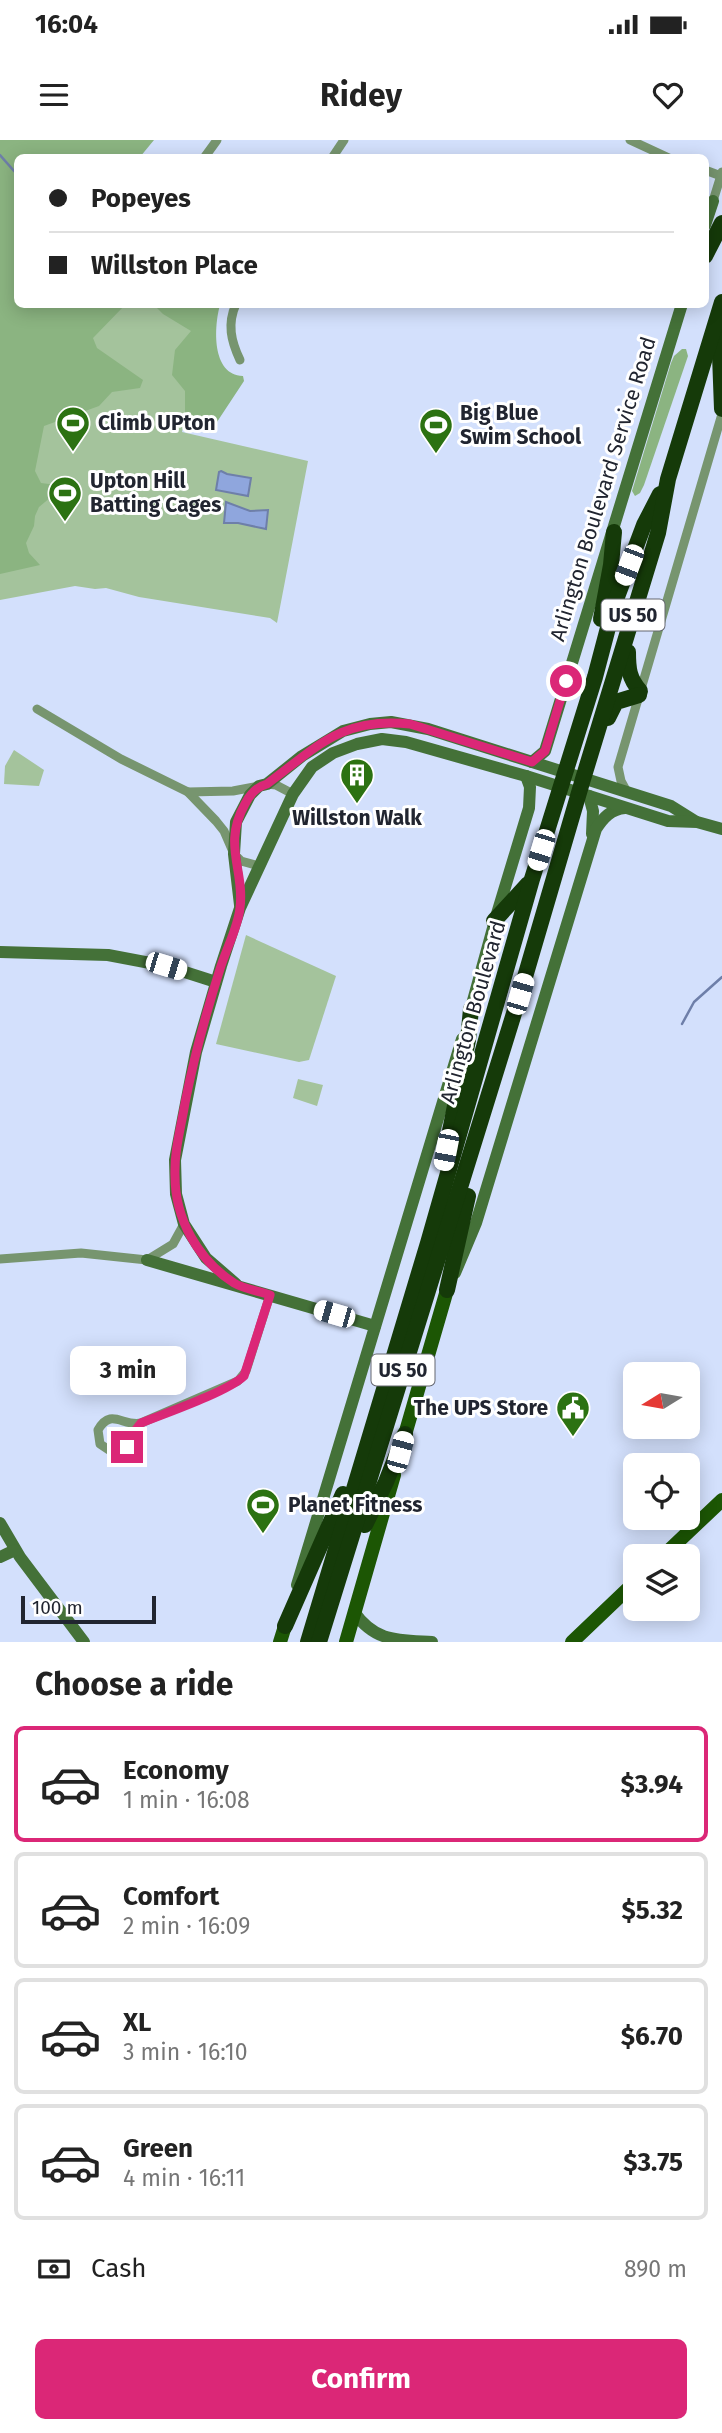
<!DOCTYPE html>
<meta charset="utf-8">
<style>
body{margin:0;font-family:"Fira Sans",sans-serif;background:#f6f6f6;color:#222;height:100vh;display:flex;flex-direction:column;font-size:26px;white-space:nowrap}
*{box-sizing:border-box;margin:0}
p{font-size:23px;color:#767676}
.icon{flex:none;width:38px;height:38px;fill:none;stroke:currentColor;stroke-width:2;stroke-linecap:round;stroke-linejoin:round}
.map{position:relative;height:1502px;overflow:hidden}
.panel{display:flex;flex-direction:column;background:#fff;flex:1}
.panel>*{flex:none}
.hud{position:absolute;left:14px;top:14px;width:695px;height:154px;border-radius:10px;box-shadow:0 4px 18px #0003;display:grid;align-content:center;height:154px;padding:0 35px;background:#fff}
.needle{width:46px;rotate:259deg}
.buttons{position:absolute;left:623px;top:1222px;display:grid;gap:14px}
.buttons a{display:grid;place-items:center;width:77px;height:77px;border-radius:10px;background:#fff;box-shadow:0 4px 18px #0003;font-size:35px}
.scale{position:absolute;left:21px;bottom:18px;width:135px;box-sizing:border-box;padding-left:7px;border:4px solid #212530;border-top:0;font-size:19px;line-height:24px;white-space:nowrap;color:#212530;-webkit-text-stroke:5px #fff;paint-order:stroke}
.end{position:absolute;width:32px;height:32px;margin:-16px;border:9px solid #db2777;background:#fff;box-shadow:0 0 0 4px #fff}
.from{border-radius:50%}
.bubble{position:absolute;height:49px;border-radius:10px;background:#fff;box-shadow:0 4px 18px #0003;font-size:23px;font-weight:700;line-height:49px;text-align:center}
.car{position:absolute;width:21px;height:42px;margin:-21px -10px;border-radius:9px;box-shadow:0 0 5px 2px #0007;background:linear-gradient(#fff 24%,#345 0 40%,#fff 0 76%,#345 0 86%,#fff 0)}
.hud b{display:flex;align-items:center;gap:24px;height:66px;font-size:26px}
.hud b+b{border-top:2px solid #e0e0e0}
.hud i{width:18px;height:18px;background:#222}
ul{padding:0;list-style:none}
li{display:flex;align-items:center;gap:21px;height:116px;margin:0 14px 10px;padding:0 21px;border:4px solid #e0e0e0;border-radius:10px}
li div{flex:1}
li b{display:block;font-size:26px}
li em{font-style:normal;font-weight:700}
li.active{border-color:#db2777}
li>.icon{width:63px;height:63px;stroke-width:1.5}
h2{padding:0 35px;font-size:32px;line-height:84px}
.pay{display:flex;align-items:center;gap:18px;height:77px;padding:0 35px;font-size:26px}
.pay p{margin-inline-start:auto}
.cta{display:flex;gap:14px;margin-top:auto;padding:14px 35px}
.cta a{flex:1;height:80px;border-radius:10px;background:#db2777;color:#fff;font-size:28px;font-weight:700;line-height:80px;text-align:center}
.status{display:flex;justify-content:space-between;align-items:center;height:49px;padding:0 35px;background:#fff;direction:ltr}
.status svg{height:19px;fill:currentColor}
header{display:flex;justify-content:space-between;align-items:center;height:91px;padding:0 35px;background:#fff;font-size:32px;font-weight:700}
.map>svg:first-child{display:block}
.green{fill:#a4c39c}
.forest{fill:#8bb481}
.water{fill:#8fa6dd;stroke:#6e7fa9;stroke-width:2}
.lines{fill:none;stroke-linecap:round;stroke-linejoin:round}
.stream{stroke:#6e7fa9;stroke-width:2.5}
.street{stroke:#77956f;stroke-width:9}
.secondary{stroke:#447138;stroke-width:12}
.primary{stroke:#1c5604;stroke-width:14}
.highway{stroke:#153a09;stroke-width:16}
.route{stroke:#db2777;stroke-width:9}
.labels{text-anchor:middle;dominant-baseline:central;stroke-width:6;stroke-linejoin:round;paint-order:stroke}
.shield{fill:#fff;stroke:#64666e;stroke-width:2}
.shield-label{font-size:19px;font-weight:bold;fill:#212530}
.poi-label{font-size:21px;font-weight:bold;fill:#212530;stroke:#fff;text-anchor:start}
.street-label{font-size:21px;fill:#212530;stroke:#fff}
</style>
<div class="status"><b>16:04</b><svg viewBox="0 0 49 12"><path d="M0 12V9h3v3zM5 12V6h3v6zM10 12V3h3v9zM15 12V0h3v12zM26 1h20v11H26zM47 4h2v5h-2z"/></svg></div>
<header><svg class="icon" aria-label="menu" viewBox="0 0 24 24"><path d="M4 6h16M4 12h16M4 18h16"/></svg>Ridey<svg class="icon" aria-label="heart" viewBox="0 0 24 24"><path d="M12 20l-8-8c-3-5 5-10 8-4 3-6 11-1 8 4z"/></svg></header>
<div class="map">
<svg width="722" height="1502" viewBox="0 0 722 1502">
<rect width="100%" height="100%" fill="#d3e0fc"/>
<g class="green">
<polygon points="0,0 18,18 18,164 207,165 182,292 308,321 277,483 270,478 139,457 106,448 95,449 75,446 0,460"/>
<polygon points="14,610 44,630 39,646 4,644 5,626"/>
<polygon points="246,795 336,836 309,920 299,922 216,904"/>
<polygon points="298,939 323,945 317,966 293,958"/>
</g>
<g class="forest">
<polygon points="0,0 154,0 140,17 18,18 18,164 125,165 93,198 97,208 143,240 140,248 112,252 99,266 44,286 35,331 41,343 73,347 70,357 61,355 51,357 39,367 35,376 34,386 26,403 29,413 40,425 0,434"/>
<path d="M154,165H220C214,186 211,235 243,236L244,241L215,285L185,279V251L172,235L175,210L191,191L163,174Z"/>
<polygon points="682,209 686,209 688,216 644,345 640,353 635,356 632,351 671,223 674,216"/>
</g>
<g class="water">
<polygon points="221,331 227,334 251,338 248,356 216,350 219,332"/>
<polygon points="226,362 250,371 268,370 266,389 238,383 224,383"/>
</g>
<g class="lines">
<g class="stream">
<polyline points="0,15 14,31"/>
<polyline points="682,884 694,862 722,837"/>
</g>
<g class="street">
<polyline points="630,0 669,18"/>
<polyline points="204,18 217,0"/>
<polyline points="332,18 344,0"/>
<polyline points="705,30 721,36"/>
<polyline points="713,61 722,32"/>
<path d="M236,164C227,184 231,201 240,220"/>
<polyline points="37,569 121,619 188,652 216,681 224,691 234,714 241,721 259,726"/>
<polyline points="267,644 276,645 293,654"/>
<polyline points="188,652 233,651 259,646"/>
<polyline points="627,652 621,641 618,627 722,274"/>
<polyline points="0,1119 81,1113 147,1120 173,1104 184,1084"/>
<path d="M141,1283C123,1287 111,1267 98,1290L100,1304L112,1312C131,1310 130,1294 141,1283L238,1241L246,1231L270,1155"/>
</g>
<g class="secondary">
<polyline points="705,85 713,61"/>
<polyline points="532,622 545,611 682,164"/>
<polyline points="589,656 593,671 592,694"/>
<polyline points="240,765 234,714 236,682 250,655 259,646 267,644 302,616 343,591 370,584 391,582 428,589 671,666 695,681"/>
<polyline points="0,812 108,815 166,826 216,842"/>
<polyline points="469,875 496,777 529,668 530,647 526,636"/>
<polyline points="147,1120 375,1186"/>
<path d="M455,1133L476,1083L596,689C603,678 611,669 625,668"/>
<polyline points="236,1144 206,1118 184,1084 176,1054 175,1020 196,912 221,826 240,768 293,654 312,627 333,613 357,604 382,599 406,602 526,636 668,681 697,682 722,689"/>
<polyline points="0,1383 20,1417 84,1502"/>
<polyline points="0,1417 15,1410"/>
<polyline points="297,1445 462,899"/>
<path d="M354,1472C375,1502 397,1500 432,1502"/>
</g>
<g class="primary">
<polyline points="402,1305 447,1150"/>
<polyline points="663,1416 722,1360"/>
<polyline points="280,1502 285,1486"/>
<polyline points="346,1502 394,1335"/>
<polyline points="572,1502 635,1442"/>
</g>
<g class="highway">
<polyline points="705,116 722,83"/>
<polyline points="719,188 722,269"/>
<polyline points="601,479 611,425 614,392"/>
<path d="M628,512C628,529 629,538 640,551"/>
<polyline points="608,578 616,562 639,555"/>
<polyline points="494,781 528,744"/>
<polyline points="450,991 468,900 471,869"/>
<polyline points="447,1150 468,1056"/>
<polyline points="365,1385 386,1342 405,1294"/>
<polyline points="285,1486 343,1354"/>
<polyline points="308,1502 428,1103 532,739 595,537 614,465 644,385 660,354"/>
<polyline points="319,1502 520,854 583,639 658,393 668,339 722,162"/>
</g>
</g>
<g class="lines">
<path class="route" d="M127,1307L134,1292L141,1283C166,1273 227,1252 244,1236L270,1155C259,1151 244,1149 234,1143C198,1120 175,1079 175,1036C174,1011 181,987 185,963C194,917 206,873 220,829C226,809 238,788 240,768C245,730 222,705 245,664C250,654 256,647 267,644C317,607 341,577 410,584L532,622L545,611L566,541"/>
</g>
<defs>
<g id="stadium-pin" transform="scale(1.75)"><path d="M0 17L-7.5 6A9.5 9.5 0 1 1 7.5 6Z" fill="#2c7212" stroke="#fff"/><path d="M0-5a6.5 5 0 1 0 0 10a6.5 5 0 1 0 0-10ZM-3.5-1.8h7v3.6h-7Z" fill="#fff"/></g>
<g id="building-pin" transform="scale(1.75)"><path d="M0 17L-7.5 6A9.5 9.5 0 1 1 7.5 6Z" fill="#2c7212" stroke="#fff"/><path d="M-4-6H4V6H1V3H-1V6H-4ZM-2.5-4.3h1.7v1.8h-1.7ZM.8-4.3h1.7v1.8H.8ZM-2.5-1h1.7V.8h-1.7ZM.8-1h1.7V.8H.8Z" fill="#fff"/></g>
<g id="civic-pin" transform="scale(1.75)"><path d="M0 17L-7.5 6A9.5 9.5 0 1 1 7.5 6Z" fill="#2c7212" stroke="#fff"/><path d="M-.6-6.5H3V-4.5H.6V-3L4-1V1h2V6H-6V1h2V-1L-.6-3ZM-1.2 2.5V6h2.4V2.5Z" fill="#fff"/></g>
</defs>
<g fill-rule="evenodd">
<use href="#stadium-pin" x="73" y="283"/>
<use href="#stadium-pin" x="436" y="285"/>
<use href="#stadium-pin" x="65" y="353"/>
<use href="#building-pin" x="357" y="635"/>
<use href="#civic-pin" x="573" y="1268"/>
<use href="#stadium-pin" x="263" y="1365"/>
</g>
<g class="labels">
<g class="shield">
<rect x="601.5" y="459.5" width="63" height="31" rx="5"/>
<rect x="371.5" y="1214.5" width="63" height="31" rx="5"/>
</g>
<g class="shield-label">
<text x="633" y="475">US 50</text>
<text x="403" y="1230">US 50</text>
</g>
<g class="poi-label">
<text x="460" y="273">Big Blue<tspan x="460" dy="24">Swim School</tspan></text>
<text x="98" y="283">Climb UPton</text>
<text x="90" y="341">Upton Hill<tspan x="90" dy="24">Batting Cages</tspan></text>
<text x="357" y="678" text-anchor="middle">Willston Walk</text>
<text x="548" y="1268" text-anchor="end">The UPS Store</text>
<text x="288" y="1365">Planet Fitness</text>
</g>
<g class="street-label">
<text transform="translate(603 349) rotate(-73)">Arlington Boulevard Service Road</text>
<text transform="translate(473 872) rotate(-74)">Arlington Boulevard</text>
</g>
</g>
</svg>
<div class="buttons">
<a><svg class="needle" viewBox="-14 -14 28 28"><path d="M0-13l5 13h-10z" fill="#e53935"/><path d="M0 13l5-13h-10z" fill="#767676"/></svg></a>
<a><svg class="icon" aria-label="locate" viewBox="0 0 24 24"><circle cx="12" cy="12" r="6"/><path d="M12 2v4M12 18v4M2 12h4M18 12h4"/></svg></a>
<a><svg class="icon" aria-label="layers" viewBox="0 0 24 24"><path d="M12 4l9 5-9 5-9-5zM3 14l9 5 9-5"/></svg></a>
</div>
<div class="scale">100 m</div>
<i class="end from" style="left:566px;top:541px"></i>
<i class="end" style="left:127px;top:1307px"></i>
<div class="bubble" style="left:70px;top:1206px;width:116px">3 min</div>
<i class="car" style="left:629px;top:425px;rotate:201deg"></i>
<i class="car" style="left:541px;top:710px;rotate:197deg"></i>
<i class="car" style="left:166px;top:826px;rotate:107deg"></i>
<i class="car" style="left:520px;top:854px;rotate:16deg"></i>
<i class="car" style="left:446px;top:1010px;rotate:191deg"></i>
<i class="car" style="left:334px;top:1174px;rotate:286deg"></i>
<i class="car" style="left:400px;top:1312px;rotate:15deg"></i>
<div class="hud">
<b><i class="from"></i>Popeyes</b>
<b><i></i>Willston Place</b>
</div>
</div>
<section class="panel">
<h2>Choose a ride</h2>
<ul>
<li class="active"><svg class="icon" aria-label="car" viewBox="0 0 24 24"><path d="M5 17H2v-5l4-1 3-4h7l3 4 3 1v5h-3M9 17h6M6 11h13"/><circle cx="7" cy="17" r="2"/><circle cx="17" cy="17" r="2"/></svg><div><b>Economy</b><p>1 min · 16:08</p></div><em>$3.94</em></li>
<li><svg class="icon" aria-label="car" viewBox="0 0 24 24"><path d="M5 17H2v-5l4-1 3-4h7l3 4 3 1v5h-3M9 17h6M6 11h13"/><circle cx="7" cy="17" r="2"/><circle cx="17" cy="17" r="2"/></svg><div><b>Comfort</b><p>2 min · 16:09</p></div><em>$5.32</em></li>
<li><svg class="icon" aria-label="car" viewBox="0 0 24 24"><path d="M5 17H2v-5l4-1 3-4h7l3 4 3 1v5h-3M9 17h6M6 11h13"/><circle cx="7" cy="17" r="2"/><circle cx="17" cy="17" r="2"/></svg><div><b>XL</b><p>3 min · 16:10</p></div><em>$6.70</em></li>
<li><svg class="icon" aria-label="car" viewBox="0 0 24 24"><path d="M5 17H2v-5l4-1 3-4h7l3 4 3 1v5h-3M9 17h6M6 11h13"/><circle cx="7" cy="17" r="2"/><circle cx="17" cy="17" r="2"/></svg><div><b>Green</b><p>4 min · 16:11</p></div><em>$3.75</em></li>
</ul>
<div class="pay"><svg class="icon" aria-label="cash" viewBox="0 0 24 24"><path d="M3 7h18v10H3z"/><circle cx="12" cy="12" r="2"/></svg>Cash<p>890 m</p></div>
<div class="cta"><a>Confirm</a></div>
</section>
